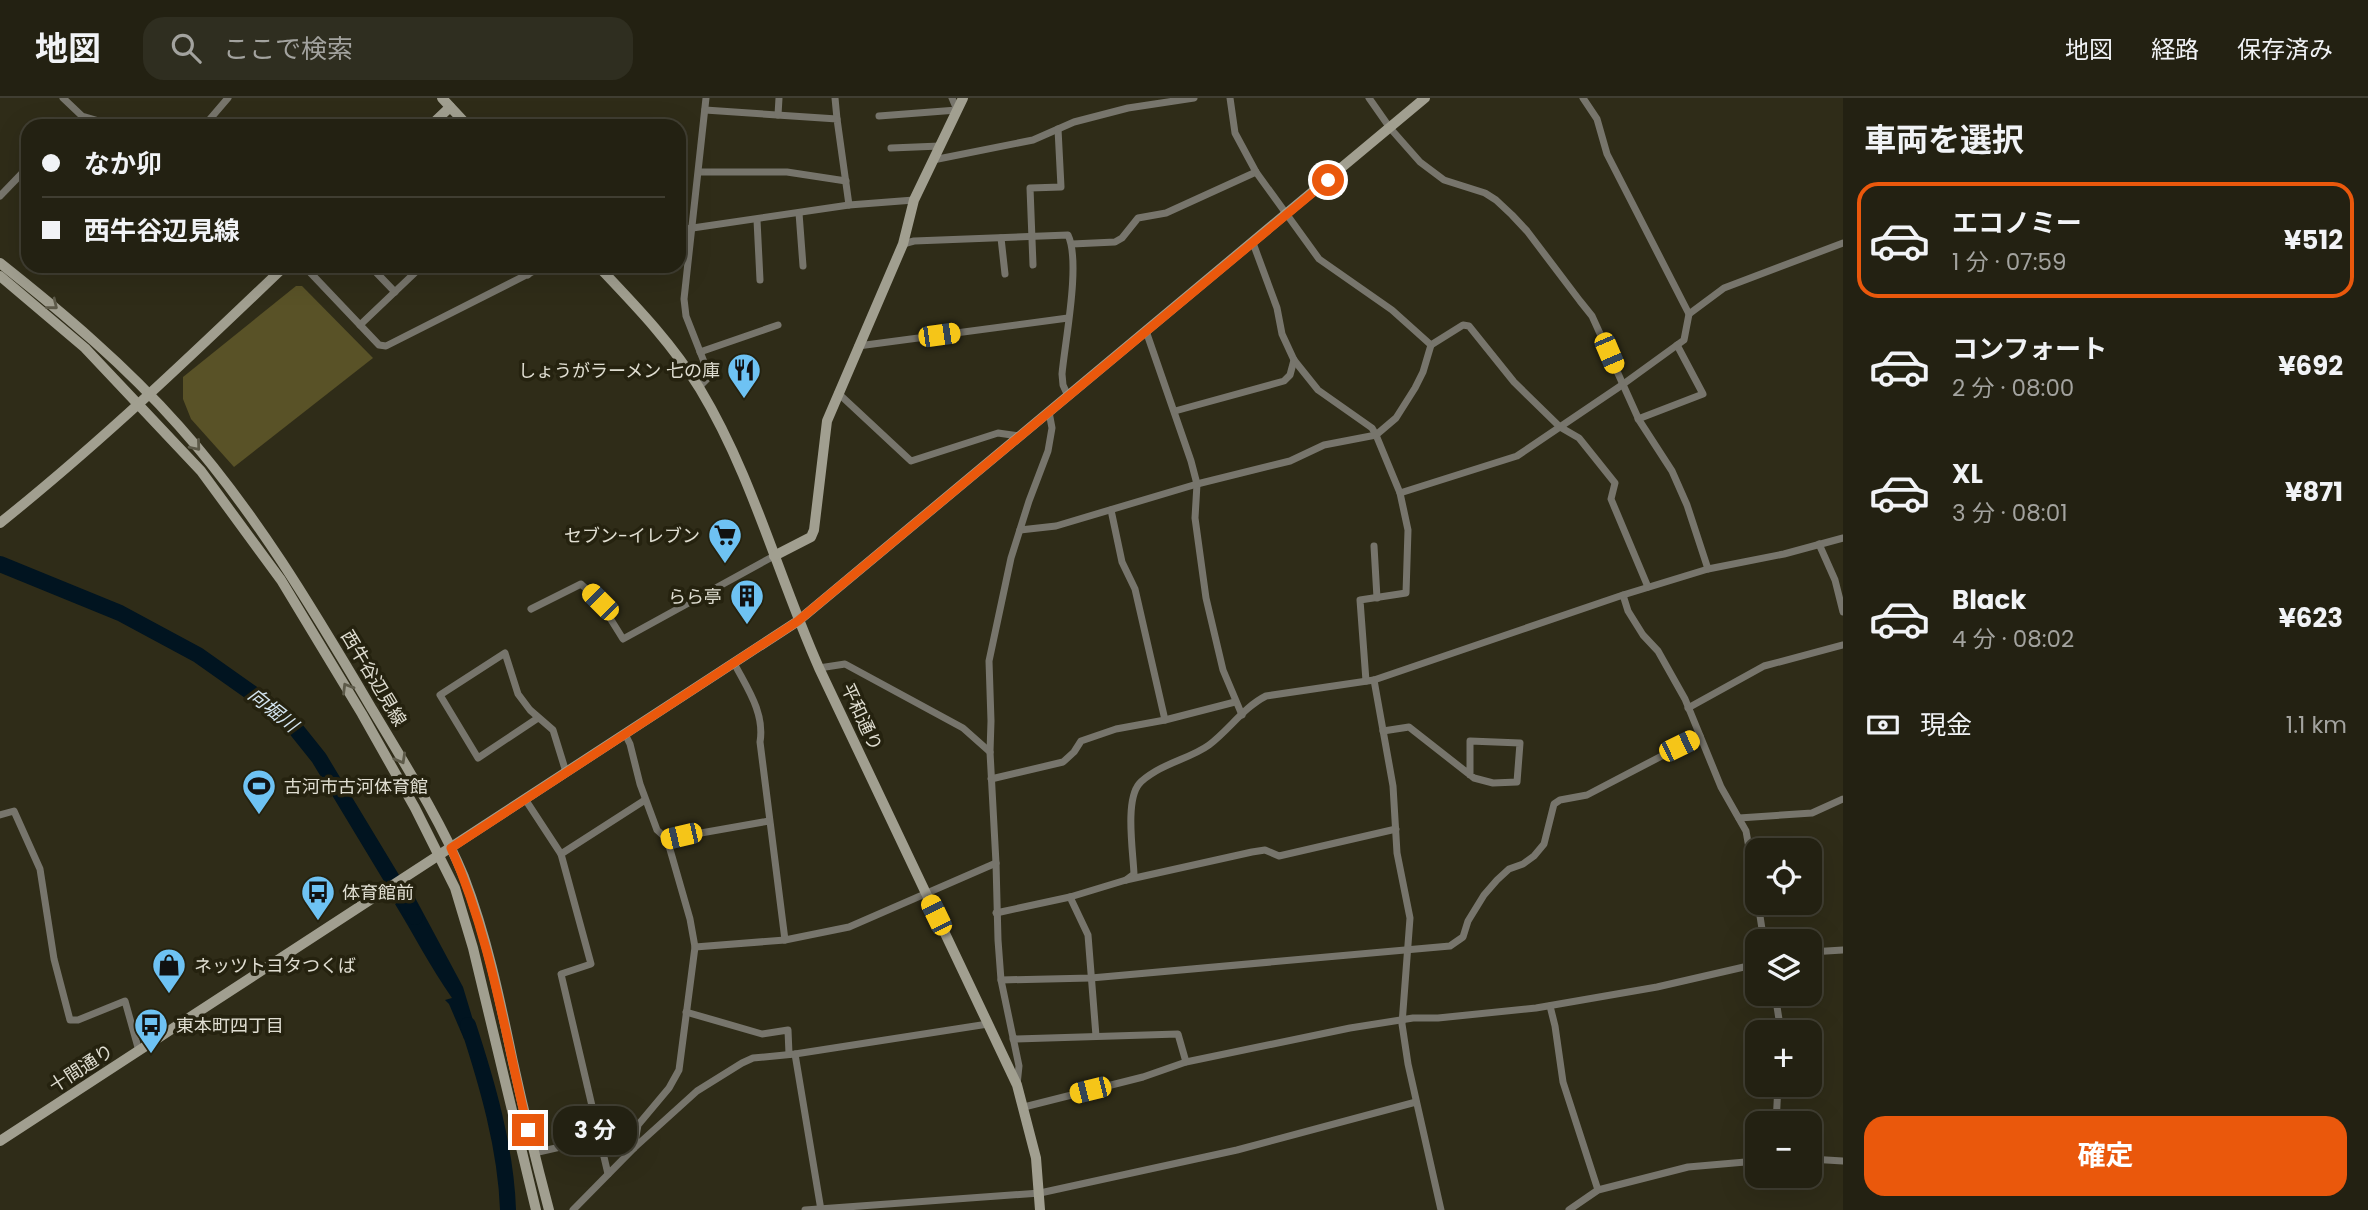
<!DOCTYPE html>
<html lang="ja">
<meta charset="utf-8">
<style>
body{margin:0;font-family:Poppins,"Noto Sans JP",sans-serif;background:#2f2e20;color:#f1f3f6;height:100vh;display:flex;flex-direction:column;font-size:26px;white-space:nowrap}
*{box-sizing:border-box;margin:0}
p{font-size:23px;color:#a3a39f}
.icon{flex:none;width:38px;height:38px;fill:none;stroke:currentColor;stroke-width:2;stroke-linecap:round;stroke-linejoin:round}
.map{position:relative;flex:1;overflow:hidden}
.details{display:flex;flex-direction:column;background:#232112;width:525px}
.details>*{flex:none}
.top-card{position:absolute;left:21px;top:21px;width:665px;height:154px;border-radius:21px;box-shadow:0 7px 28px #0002,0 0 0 2px #403e32;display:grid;align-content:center;height:154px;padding:0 21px;background:#232112}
.buttons{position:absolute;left:1745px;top:740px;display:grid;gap:14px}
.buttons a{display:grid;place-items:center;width:77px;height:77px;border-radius:14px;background:#232112;box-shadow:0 7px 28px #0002,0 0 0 2px #403e32;font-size:35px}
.end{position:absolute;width:32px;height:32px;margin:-16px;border:9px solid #ea580c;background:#fff;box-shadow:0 0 0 4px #fff}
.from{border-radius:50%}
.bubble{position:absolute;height:49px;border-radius:21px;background:#232112;box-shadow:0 7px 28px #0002,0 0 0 2px #403e32;font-size:23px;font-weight:700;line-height:49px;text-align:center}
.car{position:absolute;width:21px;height:42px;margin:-21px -10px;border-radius:9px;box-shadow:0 0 5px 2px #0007;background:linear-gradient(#f5c518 24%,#345 0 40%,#f5c518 0 76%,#345 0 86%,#f5c518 0)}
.top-card b{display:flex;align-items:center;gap:24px;height:66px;font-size:26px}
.top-card b+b{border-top:2px solid #403e32}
.top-card i{width:18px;height:18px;background:#f1f3f6}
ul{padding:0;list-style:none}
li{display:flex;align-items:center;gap:21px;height:116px;margin:0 14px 10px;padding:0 7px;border:4px solid transparent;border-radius:21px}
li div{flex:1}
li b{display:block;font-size:26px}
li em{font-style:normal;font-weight:700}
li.active{border-color:#ea580c}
li>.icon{width:63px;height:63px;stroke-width:1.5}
h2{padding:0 21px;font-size:32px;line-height:84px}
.pay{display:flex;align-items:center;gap:18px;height:77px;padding:0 21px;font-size:26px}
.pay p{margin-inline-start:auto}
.cta{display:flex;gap:14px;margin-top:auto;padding:14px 21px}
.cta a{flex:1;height:80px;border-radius:21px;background:#ea580c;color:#fff;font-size:28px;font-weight:700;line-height:80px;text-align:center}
header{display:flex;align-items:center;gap:42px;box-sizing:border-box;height:98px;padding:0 35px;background:#232112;border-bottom:2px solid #403e32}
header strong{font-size:33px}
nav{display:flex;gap:38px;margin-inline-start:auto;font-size:24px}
.search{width:490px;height:63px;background:#2f2e20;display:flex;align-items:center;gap:18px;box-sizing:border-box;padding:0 24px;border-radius:21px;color:#a3a39f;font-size:26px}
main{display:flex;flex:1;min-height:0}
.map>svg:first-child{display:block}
.green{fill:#595227}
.water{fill:#011420}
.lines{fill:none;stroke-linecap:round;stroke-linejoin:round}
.river{stroke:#011420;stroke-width:16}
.street{stroke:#77756c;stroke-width:7}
.secondary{stroke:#a19f90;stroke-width:10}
.oneway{stroke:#5d5a49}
.route{stroke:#ea580c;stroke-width:9}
.labels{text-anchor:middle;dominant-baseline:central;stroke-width:7;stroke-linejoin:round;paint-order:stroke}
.poi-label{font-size:18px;fill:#e0ded2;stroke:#25220f;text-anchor:start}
.street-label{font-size:18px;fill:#e0ded2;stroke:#25220f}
.water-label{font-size:19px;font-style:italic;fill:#d4e5f1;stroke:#25220f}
</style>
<header>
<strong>地図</strong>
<div class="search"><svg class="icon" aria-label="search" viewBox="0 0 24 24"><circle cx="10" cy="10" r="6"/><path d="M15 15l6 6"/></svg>ここで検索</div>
<nav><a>地図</a><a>経路</a><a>保存済み</a></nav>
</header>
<main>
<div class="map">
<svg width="1843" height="1112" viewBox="0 0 1843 1112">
<rect width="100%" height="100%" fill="#2f2c18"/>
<polygon class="green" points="296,188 302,188 373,260 234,369 191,321 183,301 183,279"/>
<path class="water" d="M412,794L463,889L479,942L475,947L464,941L449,906L445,902L452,900C431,870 414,837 395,806Z"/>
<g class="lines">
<g class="river">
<polyline points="0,466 120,515 198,557 287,620 319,660 415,819"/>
<path d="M468,927C487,985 506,1050 508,1112"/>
</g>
<g class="street">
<polyline points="63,0 82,18 116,28"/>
<polyline points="835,0 837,21"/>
<polyline points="1230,0 1235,35 1256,74 1319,161 1392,212 1431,247 1463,227 1469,228 1514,284 1560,329 1579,340 1615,385 1611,401 1648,489"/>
<polyline points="1369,0 1390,30 1420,64 1444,82 1485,95 1496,102 1512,117 1527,133 1580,203 1592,218 1602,240 1639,322 1672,373 1687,407 1708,471"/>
<polyline points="705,12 837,21 849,107"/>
<polyline points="778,17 779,0"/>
<polyline points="879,18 957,12 952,0"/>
<polyline points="204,28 228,0"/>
<polyline points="891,50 940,48"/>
<polyline points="933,62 1033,42 1074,24 1128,10 1194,0"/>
<polyline points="699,74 787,74 846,83"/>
<polyline points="0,98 28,69"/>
<polyline points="799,115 803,168"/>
<polyline points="757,122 760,182"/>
<polyline points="679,132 849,107 914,102"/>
<polyline points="1001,140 1005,176"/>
<polyline points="1253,145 1277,210 1282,236 1294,262 1318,292 1372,330 1376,337 1400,395 1408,432 1406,495 1360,502 1366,583"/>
<path d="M903,146L914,143L1068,137C1081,164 1065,243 1062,276L1063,287L1068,298"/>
<polyline points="1072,146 1115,144 1122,140 1138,120 1166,115 1256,74"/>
<polyline points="1033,167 1030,90 1061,89 1058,31"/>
<polyline points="304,168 379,247 386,248 544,168"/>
<polyline points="370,168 395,194"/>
<polyline points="520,168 528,177"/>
<polyline points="1689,216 1724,190 1843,145"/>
<polyline points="360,227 422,168"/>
<polyline points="1146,233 1191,363 1197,386 1195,420 1206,500 1223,572 1242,617"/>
<polyline points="858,248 1068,220"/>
<polyline points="700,254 778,227"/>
<polyline points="699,289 707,281 708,274 686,218 684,201 706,0"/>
<polyline points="838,295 911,363 998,335 1019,338"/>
<polyline points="1175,313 1284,283 1290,277 1294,262"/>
<polyline points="1638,321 1703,296 1677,247"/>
<polyline points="1400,395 1517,358 1622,287 1684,242 1689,216 1607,56 1597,21 1583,0"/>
<polyline points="1020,432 1056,428 1197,386 1290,363 1324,347 1376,337 1396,320 1415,290 1423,274 1431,247"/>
<polyline points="1819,446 1835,482 1843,514"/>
<polyline points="1374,448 1377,500"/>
<polyline points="1623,497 1628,513 1643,537 1658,553 1685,601 1721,689 1746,733 1757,795"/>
<polyline points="531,511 581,486 600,504 623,541 774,458"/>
<path d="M734,565C747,590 765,615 760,644L785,842"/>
<polyline points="819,570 845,566 963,630 990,654"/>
<polyline points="1374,582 1393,688 1397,755 1410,820 1402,926 1408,966 1441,1112"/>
<polyline points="1688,610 1764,568 1843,547"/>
<polyline points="538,620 478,660 440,597 505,555 518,596 530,612 553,632 566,674"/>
<polyline points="1165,622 1235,604"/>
<polyline points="1383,633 1409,629 1474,680 1493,685 1517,684 1520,645 1470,643 1470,677"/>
<polyline points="625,636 630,646 640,686 657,732 667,741 690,821 695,849 679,972 669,990 638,1027 634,1050"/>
<polyline points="991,681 1063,664 1074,654 1081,643 1116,631 1165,622 1135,491 1122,464 1111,412"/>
<polyline points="525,701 561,756 645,702"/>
<polyline points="0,717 14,713 40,771 54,861 70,922 78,922 125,903 139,953"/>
<polyline points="1739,720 1812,715 1843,701"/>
<polyline points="667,741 769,723"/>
<polyline points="561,756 591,866 561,876 608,1076"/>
<path d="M1126,782L1134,776C1133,753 1125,703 1139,686C1143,681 1151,676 1156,673C1173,663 1194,658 1209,647C1229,632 1244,609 1266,598L1374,582L1623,497L1708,471L1784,456L1843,440"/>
<polyline points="1070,799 1088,837 1096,938"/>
<polyline points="1758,805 1764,844"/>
<polyline points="996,815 1070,799 1126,782 1252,754 1265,752 1279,758 1396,731"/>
<polyline points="695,849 785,842 849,829 996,765"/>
<polyline points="1810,854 1843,852"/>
<polyline points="1001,882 1091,880 1450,848 1463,839 1468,823 1484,797 1497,782 1509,771 1523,766 1534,758 1544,746 1554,706 1560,702 1587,697 1700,638"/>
<polyline points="1775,896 1781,934"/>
<polyline points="1550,908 1555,928 1563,984 1598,1092"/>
<polyline points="686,914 762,936 788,932 789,956"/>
<polyline points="1013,941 1178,936 1186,964"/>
<polyline points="795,956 821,1112"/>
<polyline points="1017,987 1019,968 1001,882 998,842 996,765 990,654 991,623 989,563 1011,460 1029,403 1048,353 1052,330 1049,314"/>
<polyline points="1024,1009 1143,979 1186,964 1350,930 1413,920 1438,920 1536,910 1657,889 1757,866"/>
<polyline points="1776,1026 1778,987"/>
<polyline points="534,1055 600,1040"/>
<polyline points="1810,1061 1843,1063"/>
<polyline points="573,1112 634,1050 697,993 742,965 753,960 795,956 988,926"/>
<polyline points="805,1112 1040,1095 1237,1052 1416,1004"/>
<polyline points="1569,1112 1598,1092 1688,1069 1757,1063"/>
</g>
<g class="secondary">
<polyline points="442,0 468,28"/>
<polyline points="430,28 450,9"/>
<path d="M0,165C63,215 125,267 179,328C255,413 314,513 372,611C403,663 441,723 464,779C487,839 500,902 513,964C524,1014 536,1063 549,1112"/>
<path d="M598,168C635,207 672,245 700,291C752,377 778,478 819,570L1017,987L1036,1060L1040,1112"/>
<polyline points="0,178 85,250 201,373 281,482 362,616 415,710 455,790 473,850 536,1112"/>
<path d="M0,425C100,345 192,257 285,168"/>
<polyline points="774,458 811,439 814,432 827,323 903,146 914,102 963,0"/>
<polyline points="0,1043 798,523 1425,0"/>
</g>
</g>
<defs><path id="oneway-chevron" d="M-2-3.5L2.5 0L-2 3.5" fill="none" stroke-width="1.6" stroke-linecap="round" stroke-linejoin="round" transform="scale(1.75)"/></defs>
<g class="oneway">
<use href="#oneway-chevron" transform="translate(53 207) rotate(39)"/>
<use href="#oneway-chevron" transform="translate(196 348) rotate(50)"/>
<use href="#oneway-chevron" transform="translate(347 590) rotate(-121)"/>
<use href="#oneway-chevron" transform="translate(401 661) rotate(61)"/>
</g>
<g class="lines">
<path class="route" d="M528,1032C505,937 491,840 451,750L798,523L1328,82"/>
</g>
<defs>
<g id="restaurant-pin" transform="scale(1.75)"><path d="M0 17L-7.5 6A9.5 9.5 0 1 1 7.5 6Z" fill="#6ec2f3" stroke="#25220f"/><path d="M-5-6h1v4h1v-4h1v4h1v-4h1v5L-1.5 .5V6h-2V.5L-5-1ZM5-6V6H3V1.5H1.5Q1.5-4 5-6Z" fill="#111"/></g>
<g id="supermarket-pin" transform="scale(1.75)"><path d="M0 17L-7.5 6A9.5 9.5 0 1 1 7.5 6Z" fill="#6ec2f3" stroke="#25220f"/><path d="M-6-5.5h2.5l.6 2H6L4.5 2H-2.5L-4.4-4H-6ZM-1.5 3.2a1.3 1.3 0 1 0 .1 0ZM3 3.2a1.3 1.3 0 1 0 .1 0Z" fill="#111"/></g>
<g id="building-pin" transform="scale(1.75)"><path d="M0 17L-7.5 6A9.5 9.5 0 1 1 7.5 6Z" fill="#6ec2f3" stroke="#25220f"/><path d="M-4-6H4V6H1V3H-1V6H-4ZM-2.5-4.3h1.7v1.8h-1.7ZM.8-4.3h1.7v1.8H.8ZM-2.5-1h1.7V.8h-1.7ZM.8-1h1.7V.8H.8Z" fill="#111"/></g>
<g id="stadium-pin" transform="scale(1.75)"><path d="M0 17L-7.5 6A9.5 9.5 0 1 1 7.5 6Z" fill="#6ec2f3" stroke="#25220f"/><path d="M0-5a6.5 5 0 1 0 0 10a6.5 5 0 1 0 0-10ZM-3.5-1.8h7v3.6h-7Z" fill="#111"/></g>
<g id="bus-pin" transform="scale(1.75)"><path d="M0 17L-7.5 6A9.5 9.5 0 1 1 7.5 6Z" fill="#6ec2f3" stroke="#25220f"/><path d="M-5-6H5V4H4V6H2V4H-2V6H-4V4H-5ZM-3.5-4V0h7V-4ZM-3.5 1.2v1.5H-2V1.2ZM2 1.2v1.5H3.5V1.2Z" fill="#111"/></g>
<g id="shop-pin" transform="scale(1.75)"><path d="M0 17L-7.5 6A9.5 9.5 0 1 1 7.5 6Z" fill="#6ec2f3" stroke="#25220f"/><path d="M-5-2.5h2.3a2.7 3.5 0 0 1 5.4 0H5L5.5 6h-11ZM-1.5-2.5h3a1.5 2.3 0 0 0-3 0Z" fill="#111"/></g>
</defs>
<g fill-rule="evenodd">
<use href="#restaurant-pin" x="744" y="272"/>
<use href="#supermarket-pin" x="725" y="437"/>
<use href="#building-pin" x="747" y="498"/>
<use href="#stadium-pin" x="259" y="688"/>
<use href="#bus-pin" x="318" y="794"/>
<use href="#shop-pin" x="169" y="867"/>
<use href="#bus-pin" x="151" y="927"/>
</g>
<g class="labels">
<g class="poi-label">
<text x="720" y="272" text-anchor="end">しょうがラーメン 七の庫</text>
<text x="700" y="437" text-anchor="end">セブン-イレブン</text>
<text x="722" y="498" text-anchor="end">らら亭</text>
<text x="284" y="688">古河市古河体育館</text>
<text x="342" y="794">体育館前</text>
<text x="194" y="867">ネッツトヨタつくば</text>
<text x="176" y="927">東本町四丁目</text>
</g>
<g class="street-label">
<text transform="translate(374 580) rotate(59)">西牛谷辺見線</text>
<text transform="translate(862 619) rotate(65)">平和通り</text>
<text transform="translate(81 970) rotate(-33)">十間通り</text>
</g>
<g class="water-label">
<text transform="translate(273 612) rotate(39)">向堀川</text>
</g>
</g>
</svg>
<div class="buttons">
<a><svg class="icon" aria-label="locate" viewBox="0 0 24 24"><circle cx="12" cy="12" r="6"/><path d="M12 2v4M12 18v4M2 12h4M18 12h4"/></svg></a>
<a><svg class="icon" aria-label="layers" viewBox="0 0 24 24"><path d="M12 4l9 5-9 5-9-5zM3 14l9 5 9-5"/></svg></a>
<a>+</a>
<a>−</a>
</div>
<i class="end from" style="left:1328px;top:82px"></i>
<i class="end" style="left:528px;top:1032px"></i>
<div class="bubble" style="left:553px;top:1008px;width:84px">3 分</div>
<i class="car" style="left:939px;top:237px;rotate:82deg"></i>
<i class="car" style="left:1609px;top:255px;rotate:157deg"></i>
<i class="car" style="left:600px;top:504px;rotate:315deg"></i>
<i class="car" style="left:1679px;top:648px;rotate:64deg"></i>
<i class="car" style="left:681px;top:738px;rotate:257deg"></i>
<i class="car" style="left:936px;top:817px;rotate:334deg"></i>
<i class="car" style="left:1090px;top:992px;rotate:256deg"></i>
<div class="top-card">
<b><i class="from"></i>なか卯</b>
<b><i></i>西牛谷辺見線</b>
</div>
</div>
<section class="details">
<h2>車両を選択</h2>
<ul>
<li class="active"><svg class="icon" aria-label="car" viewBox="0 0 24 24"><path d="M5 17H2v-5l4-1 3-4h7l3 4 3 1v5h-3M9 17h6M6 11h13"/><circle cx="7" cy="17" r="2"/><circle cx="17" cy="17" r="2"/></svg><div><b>エコノミー</b><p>1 分 · 07:59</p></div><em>¥512</em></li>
<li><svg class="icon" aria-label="car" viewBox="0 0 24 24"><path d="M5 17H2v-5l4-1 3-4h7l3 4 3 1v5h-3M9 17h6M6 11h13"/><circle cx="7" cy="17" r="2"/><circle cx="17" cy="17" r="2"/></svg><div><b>コンフォート</b><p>2 分 · 08:00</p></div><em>¥692</em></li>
<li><svg class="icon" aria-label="car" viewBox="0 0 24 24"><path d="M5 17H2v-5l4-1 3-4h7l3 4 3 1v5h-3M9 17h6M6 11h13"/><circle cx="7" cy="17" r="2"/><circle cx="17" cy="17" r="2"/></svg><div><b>XL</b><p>3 分 · 08:01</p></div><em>¥871</em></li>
<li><svg class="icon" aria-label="car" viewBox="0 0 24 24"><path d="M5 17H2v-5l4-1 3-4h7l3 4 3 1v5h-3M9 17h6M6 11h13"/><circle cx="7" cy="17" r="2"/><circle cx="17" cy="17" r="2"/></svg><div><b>Black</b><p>4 分 · 08:02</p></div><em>¥623</em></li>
</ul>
<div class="pay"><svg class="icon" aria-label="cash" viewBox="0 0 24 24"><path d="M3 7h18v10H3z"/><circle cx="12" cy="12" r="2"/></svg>現金<p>1.1 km</p></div>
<div class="cta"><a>確定</a></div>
</section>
</main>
